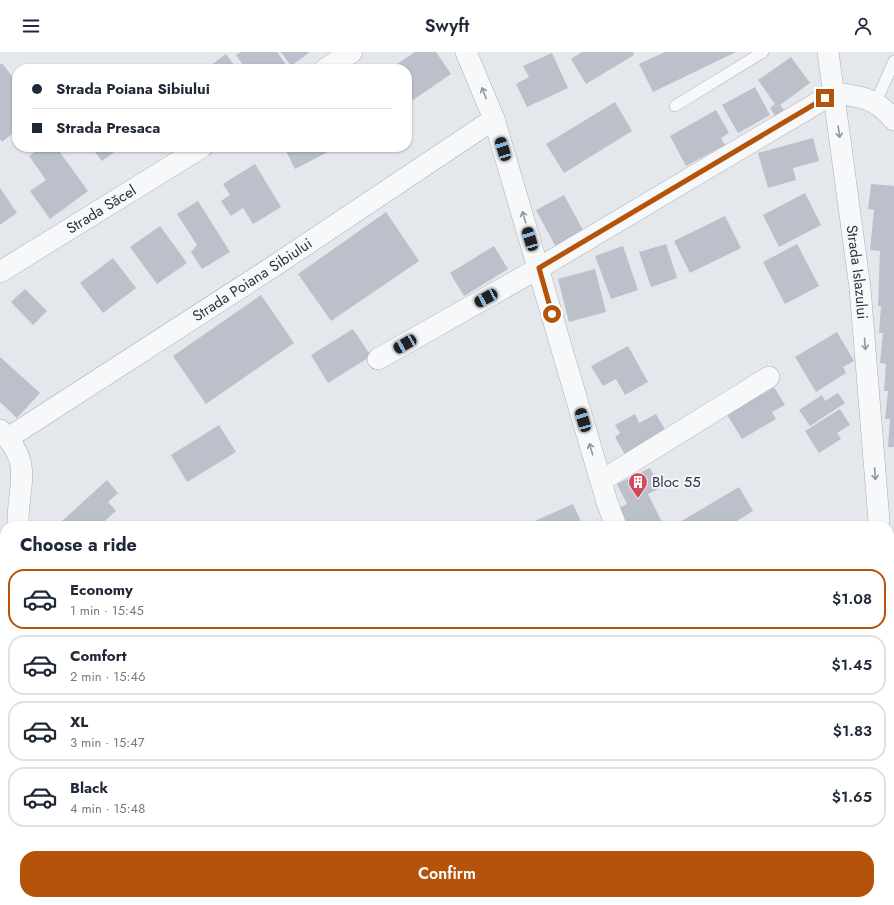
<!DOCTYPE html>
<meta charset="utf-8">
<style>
body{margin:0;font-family:Jost,sans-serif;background:#f6f6f7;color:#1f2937;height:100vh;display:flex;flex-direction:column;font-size:15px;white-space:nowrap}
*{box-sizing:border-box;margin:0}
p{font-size:13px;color:#747a83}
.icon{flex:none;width:22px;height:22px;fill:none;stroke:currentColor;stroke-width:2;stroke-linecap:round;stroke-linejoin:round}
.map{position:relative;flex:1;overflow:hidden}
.drawer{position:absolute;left:0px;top:469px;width:894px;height:384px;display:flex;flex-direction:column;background:#fff;border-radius:16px 16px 0 0;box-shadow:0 1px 3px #0004}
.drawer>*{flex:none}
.top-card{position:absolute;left:12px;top:12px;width:400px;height:88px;border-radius:16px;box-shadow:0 1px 3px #0004;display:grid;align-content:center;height:88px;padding:0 20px;background:#fff}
.end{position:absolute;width:18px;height:18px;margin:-9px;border:5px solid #b45309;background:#fff;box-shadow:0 0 0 2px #fff}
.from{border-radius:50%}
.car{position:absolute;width:12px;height:24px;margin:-12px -6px;border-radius:5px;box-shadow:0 0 3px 1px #0007;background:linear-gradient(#222 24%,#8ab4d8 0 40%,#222 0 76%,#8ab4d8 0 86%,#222 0)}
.top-card b{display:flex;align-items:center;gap:14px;height:38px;font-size:15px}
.top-card b+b{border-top:1px solid #e0e1e3}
.top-card i{width:10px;height:10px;background:#1f2937}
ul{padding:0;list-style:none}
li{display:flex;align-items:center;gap:12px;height:60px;margin:0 8px 6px;padding:0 12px;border:2px solid #e0e1e3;border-radius:16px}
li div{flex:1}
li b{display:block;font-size:15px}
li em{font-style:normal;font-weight:600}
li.on{border-color:#b45309}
li>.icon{width:36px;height:36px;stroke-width:1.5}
h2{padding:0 20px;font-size:18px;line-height:48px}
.cta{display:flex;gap:8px;margin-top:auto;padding:8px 20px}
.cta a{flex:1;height:46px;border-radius:16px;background:#b45309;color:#fff;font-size:16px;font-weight:600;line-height:46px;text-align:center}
header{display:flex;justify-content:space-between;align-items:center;height:52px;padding:0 20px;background:#fff;font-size:18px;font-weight:600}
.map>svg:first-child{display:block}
.building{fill:#bbc0ca}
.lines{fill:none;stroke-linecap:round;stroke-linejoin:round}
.lane-casing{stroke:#a9aeb7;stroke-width:12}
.street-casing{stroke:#a9aeb7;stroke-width:22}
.lane{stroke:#f7f8fa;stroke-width:11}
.street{stroke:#f7f8fa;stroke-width:21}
.oneway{stroke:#9196a0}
.route{stroke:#b45309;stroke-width:5}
.labels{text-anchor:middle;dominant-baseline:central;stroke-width:4;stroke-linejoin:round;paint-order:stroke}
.street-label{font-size:15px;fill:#2b3445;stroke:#f4f6f9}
.poi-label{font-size:15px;fill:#2b3445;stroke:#f4f6f9;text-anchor:start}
</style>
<header><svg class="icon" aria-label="menu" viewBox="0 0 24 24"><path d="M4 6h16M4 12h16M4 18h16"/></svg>Swyft<svg class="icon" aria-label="person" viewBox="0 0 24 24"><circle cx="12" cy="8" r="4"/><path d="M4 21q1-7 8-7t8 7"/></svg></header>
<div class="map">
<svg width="894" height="853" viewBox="0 0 894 853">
<rect width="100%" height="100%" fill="#e4e7ec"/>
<g class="building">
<polygon points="241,0 277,0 289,17 246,17 236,3"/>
<polygon points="281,0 310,0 291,14"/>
<polygon points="415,0 436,0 451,22 413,48 407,40 407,17 391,16"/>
<polygon points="582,0 633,0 634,3 586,32 571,7"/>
<polygon points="665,0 736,0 653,40 639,12"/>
<polygon points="552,1 568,36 527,55 516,32 529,25 523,14"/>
<polygon points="226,2 237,17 206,17"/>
<polygon points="791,5 810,31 780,53 786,61 777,67 770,56 775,52 758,28"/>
<polygon points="2,11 17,31 17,78 2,90 0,87 0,13"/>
<polygon points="755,35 770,63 738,81 722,53"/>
<polygon points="615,50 632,79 564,121 546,92"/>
<polygon points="716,58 729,81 721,86 725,93 686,114 670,84"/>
<polygon points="813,86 819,109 793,116 796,128 768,136 758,101"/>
<polygon points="42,95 56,95 88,139 50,167 30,139 46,128 29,104"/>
<polygon points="91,95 121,95 102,109"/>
<polygon points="284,95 326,95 328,100 295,117"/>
<polygon points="255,112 281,155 253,172 243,156 231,164 221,149 230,143 223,132"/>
<polygon points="871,132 894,134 894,395 888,395 890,367 885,367 888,339 884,339 886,312 880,311 883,281 879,281 881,254 878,254 880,199 870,198 874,158 868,157"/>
<polygon points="0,136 17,161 0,173"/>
<polygon points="805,141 821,173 779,195 763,163"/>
<polygon points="564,143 584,180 556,195 536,158"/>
<polygon points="198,149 230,200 202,217 191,200 197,193 177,162"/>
<polygon points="386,160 419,209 331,269 298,222"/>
<polygon points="725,164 741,196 690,221 674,189"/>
<polygon points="160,174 187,211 157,232 130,195"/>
<polygon points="666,192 677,226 651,235 639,200"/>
<polygon points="797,192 819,234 785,252 763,210"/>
<polygon points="494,194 508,217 464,244 450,221"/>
<polygon points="623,194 638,238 611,247 595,204"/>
<polygon points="113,206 136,236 103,261 80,231"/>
<polygon points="595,217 606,260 569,270 558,227"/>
<polygon points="25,237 47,259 33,273 11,250"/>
<polygon points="261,243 294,291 206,352 173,304"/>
<polygon points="353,277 371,304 328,331 311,303"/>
<polygon points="837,280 854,309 843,315 846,321 816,340 795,305"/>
<polygon points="628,294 648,330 625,343 616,327 603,334 591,314"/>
<polygon points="0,305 40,341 17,366 0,350"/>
<polygon points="774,335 785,353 772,360 776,367 742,387 724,358 758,338 761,343"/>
<polygon points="838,341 845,351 810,374 799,358 822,343 825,349"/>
<polygon points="840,357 850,373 837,381 841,387 819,401 805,379"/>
<polygon points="635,362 639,371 656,362 669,385 628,408 615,385 620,381 615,373"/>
<polygon points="219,373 236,400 187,430 171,403"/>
<polygon points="650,416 660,436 648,442 662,470 654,474 625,474 617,457 627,452 617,432"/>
<polygon points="107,428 118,441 108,450 116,459 99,474 65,474 61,470"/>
<polygon points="739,435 753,459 729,474 673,474"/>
<polygon points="573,452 583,474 537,474 535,469"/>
<polygon points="0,556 3,556 4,614 0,614"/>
<polygon points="889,574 894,577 894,586 889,592"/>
<polygon points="889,734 894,739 894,750 889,755"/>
<polygon points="889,780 894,784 894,819 889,816"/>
<polygon points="244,848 267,848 270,853 237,853"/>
<polygon points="310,848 357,848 360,853 301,853"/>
<polygon points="435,848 474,848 470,853 463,850 461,853 431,853"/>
<polygon points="723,848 746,848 756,853 720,853"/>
<polygon points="792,848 828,848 835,853 799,853"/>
</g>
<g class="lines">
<g class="lane-casing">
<g id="lane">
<polyline points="876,50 894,9"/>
<polyline points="675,54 763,0"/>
<polyline points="43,853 48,848"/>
</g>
</g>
<g class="street-casing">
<g id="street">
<polyline points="466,0 494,67 607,450 616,474"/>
<path id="s1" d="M828,0L860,236L879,469"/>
<polyline points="325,17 352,0"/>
<path d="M834,41C860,44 876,46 894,68"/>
<path id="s2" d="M0,220L202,95"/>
<polyline points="378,307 539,216 834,41"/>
<path d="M0,378C35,412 17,433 18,474"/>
<path id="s3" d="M8,386L274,214L494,67"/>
<polyline points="601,429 769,325"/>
<polyline points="0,635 5,632"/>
<polyline points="889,645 894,649"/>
<polyline points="668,848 675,853"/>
<polyline points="403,853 408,848"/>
<polyline points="705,853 709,848"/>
</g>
</g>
<use href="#lane" class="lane"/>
<use href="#street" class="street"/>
</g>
<defs><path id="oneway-shaft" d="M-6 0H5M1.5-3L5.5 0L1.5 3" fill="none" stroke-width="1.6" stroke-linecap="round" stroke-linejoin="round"/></defs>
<g class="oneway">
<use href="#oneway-shaft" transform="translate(484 41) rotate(-111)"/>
<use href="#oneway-shaft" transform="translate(839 80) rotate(82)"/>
<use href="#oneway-shaft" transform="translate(524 165) rotate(-107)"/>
<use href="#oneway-shaft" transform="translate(865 292) rotate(85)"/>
<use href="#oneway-shaft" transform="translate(591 397) rotate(-106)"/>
<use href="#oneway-shaft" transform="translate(875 422) rotate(86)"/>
</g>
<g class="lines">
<polyline class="route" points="552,262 539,216 825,46"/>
</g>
<defs>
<g id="building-pin" transform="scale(1)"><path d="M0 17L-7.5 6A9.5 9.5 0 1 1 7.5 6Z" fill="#d1495b" stroke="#f4f6f9"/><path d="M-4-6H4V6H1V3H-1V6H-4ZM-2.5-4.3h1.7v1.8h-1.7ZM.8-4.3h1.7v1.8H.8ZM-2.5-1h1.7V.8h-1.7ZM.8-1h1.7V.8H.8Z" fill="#fff"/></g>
</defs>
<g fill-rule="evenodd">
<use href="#building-pin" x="638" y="430"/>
</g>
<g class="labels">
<g class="street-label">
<text stroke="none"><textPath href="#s2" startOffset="119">Strada Săcel</textPath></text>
<text stroke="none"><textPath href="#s1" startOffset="222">Strada Islazului</textPath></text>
<text stroke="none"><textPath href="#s3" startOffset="291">Strada Poiana Sibiului</textPath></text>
</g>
<g class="poi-label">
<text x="652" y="430">Bloc 55</text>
</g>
</g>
</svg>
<i class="end from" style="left:552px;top:262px"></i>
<i class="end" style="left:825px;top:46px"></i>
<i class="car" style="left:503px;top:97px;rotate:343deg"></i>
<i class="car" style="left:530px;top:187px;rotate:343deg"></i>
<i class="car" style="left:486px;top:246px;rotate:241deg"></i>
<i class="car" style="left:405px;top:292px;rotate:240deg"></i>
<i class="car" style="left:583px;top:368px;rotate:344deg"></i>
<div class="top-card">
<b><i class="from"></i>Strada Poiana Sibiului</b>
<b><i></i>Strada Presaca</b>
</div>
<section class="drawer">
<h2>Choose a ride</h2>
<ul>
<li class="on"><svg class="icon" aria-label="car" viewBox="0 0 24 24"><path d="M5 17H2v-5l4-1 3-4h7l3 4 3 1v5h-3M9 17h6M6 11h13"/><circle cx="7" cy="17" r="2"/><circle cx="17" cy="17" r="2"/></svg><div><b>Economy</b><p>1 min · 15:45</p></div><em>$1.08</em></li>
<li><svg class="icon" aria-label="car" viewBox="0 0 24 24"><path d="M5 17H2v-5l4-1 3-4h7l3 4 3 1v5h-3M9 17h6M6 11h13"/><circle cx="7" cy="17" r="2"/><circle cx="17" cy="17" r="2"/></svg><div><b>Comfort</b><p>2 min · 15:46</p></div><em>$1.45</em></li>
<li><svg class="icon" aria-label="car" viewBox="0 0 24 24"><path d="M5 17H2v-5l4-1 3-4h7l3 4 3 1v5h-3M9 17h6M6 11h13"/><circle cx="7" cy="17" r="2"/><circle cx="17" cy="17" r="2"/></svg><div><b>XL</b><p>3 min · 15:47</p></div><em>$1.83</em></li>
<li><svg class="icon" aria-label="car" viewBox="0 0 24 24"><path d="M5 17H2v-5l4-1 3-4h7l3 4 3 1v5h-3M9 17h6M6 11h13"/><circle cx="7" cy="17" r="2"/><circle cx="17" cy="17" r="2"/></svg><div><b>Black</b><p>4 min · 15:48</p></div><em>$1.65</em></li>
</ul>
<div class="cta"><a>Confirm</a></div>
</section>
</div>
